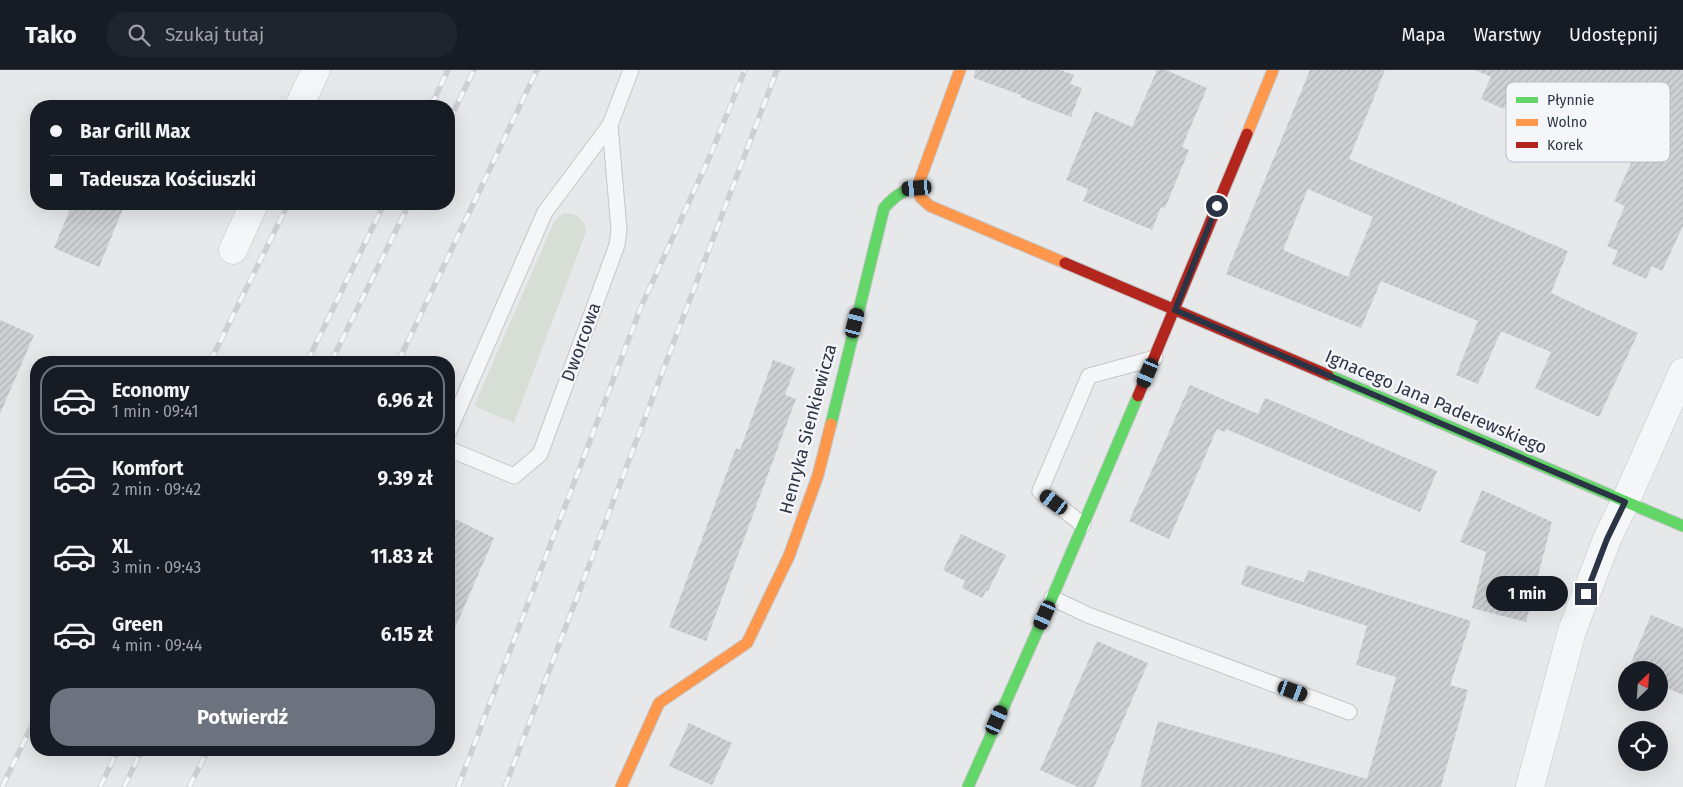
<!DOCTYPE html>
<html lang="pl">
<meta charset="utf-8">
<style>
body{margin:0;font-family:"Fira Sans",sans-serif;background:#20242c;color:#f1f3f6;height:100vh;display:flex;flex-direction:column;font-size:19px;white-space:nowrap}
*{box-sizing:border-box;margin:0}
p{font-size:16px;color:#9ea1a6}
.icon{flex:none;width:28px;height:28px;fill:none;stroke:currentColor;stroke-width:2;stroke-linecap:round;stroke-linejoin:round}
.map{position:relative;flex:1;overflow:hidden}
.panel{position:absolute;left:30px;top:286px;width:425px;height:400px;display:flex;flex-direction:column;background:#171b24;border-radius:20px;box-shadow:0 5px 20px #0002}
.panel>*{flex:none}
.hud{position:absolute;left:30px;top:30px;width:425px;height:110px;border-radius:20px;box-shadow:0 5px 20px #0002;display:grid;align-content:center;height:110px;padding:0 20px;background:#171b24}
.needle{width:32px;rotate:25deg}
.fabs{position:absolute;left:1618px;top:591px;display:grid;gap:10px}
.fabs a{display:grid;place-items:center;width:50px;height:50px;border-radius:50%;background:#171b24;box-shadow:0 5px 20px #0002;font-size:25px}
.end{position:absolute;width:22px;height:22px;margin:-11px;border:6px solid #2b3445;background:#fff;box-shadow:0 0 0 2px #fff}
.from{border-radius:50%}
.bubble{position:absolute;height:35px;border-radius:18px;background:#171b24;box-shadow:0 5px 20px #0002;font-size:16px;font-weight:700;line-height:35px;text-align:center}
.car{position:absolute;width:15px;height:30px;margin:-15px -8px;border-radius:6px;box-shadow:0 0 4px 1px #0007;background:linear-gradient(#222 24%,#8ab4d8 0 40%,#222 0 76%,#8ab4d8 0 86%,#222 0)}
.hud b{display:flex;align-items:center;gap:18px;height:48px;font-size:19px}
.hud b+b{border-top:1px solid #363941}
.hud i{width:12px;height:12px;background:#f1f3f6}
ul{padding:9px 0 0;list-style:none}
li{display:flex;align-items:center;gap:15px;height:70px;margin:0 10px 8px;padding:0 10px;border:2px solid transparent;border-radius:20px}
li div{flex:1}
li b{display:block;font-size:19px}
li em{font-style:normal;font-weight:700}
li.current{border-color:#6c737f}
li>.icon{width:45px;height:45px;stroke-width:1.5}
.action{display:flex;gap:10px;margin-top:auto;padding:10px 20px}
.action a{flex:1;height:58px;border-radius:20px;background:#6c737f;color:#fff;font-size:20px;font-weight:700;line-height:58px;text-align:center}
header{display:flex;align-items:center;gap:30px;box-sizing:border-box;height:70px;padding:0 25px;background:#171b24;border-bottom:1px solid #363941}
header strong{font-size:24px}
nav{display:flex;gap:28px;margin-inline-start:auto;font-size:18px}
.search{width:350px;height:45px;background:#20242c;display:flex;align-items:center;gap:12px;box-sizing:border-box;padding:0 18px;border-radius:20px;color:#9ea1a6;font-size:19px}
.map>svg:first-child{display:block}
.green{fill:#d6ded6}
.building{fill:url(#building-hatch);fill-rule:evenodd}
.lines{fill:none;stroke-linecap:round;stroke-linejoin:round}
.lane-casing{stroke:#c4c6c8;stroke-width:17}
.street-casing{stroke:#c4c6c8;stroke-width:29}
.fast-casing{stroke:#c4c6c8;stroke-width:13}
.slow-casing{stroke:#c4c6c8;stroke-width:13}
.jam-casing{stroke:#c4c6c8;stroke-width:13}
.lane{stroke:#f5f6f7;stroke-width:15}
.street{stroke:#f5f6f7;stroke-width:28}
.fast{stroke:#63d668;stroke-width:11}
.slow{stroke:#ff974d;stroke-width:11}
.jam{stroke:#b3261e;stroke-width:11}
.rail-casing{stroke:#cecfd2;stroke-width:5.5}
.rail{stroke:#f4f6f9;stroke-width:4;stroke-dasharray:11;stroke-linecap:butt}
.route{stroke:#2b3445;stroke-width:6}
.labels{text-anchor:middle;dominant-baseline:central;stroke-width:4.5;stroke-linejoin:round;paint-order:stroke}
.street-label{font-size:18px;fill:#2b3445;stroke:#f4f6f9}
.key{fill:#f4f6f9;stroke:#b8bcc3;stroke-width:1}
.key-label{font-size:14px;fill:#2b3445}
</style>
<header>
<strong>Tako</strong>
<div class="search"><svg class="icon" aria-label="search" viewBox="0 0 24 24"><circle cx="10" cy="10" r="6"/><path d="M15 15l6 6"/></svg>Szukaj tutaj</div>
<nav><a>Mapa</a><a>Warstwy</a><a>Udostępnij</a></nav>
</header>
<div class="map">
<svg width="1683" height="717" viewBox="0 0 1683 717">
<defs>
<pattern id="building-hatch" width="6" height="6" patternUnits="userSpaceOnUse" patternTransform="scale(1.25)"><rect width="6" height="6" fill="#ced0d3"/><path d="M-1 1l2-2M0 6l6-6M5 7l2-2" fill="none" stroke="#b1b3b6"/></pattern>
</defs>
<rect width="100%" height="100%" fill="#e6e8ea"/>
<path class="green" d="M568,143C579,145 585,151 586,162L514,353L474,336L554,152L562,144Z"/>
<g class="building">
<polygon points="975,0 1061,0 1074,5 1070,14 1082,18 1071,47 1020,27 1021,25 974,8"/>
<polygon points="1157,0 1166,0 1207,18 1182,77 1189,80 1165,138 1161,137 1152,160 1083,131 1088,119 1066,110 1095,41 1132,57"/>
<path d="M1310,0H1385L1349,89L1568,181L1551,223L1638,263L1599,347L1535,318L1551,282L1501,261L1478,314L1456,305L1478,251L1381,211L1361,258L1226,204ZM1308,119L1373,147L1348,207L1283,180Z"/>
<polygon points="1475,0 1683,0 1683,156 1662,201 1652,196 1646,209 1612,194 1618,181 1607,176 1625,136 1614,131 1641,71 1592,50 1582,72 1559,63 1568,41 1514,17 1504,39 1481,29 1491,7"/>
<polygon points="72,134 125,134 99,197 54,178"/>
<polygon points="0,250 34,265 0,344"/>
<polygon points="773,290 795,298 785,325 796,329 706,571 669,557 736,378 740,380"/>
<polygon points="1190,315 1258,344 1265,328 1437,401 1420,442 1226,359 1225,362 1217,359 1169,469 1129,451"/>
<polygon points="1482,420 1552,452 1526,552 1472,538 1486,482 1460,472"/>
<polygon points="449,446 494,468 449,572"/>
<polygon points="961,464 1006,485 988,521 986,521 982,528 962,518 965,511 943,500"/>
<polygon points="1247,495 1304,512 1308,500 1471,551 1450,615 1468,620 1441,717 1140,717 1158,651 1367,709 1396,607 1356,595 1367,556 1241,515"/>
<polygon points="1651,545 1683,558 1683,625 1659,614 1659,600 1628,600"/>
<polygon points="1097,571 1148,593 1094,717 1078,717 1040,700"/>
<polygon points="689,653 732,673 712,715 669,696"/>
</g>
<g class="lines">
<g class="lane-casing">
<g id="lane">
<polyline points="449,361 545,142 610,55 631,0"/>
<polyline points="449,379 514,406 540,384 617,175 619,160 610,55"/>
<polyline points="1083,455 1040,421 1089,306 1155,288"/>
<polyline points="1052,528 1088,545 1349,642"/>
</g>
</g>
<g class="street-casing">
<g id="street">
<polyline points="299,36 316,0"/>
<polyline points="233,180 254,134"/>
<polyline points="1530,717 1572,561 1607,469 1625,432 1683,302"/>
</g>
</g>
<g class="fast-casing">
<g id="fast">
<polyline points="1328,305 1683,456"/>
<path d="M831,354L884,138C894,127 902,120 917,118"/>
<polyline points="968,717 1052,528 1138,326"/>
</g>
</g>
<g class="slow-casing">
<g id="slow">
<polyline points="960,0 917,118 921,128 930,136 1065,193"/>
<polyline points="1247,64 1273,0"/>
<polyline points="621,717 659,633 747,573 789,486 818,405 831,354"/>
</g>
</g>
<g class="jam-casing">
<g id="jam">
<polyline points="1065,193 1328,305"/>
<polyline points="1138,326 1247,64"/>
</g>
</g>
<use href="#lane" class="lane"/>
<use href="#street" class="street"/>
<use href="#fast" class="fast"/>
<use href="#slow" class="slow"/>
<use href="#jam" class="jam"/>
<g class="rail-casing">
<g id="rail">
<polyline points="431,36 448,0"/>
<polyline points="449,51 474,0"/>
<polyline points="210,292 288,134"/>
<polyline points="307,292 384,134"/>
<polyline points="331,292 409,134"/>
<polyline points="398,292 537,0"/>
<polyline points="2,717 36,647"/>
<polyline points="100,717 118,680"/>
<polyline points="124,717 142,680"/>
<polyline points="189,717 208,680"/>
<polyline points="458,717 641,237 710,86 745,0"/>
<polyline points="505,717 777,0"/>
</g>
</g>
<use href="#rail" class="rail"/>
</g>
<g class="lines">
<polyline class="route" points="1217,136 1175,240 1625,432 1607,469 1586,524"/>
</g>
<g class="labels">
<g class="street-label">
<text transform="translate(581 272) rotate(-70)">Dworcowa</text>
<text transform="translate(1436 332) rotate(23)">Ignacego Jana Paderewskiego</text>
<text transform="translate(808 359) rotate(-75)">Henryka Sienkiewicza</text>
</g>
</g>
<rect x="1506" y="12" width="164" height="80" rx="8" class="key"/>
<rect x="1516" y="27" width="22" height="6" fill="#63d668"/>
<rect x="1516" y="49" width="22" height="7" fill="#ff974d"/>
<rect x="1516" y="72" width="22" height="6" fill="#b3261e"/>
<g class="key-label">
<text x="1547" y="35">Płynnie</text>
<text x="1547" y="57">Wolno</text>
<text x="1547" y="80">Korek</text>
</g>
</svg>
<div class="fabs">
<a><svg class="needle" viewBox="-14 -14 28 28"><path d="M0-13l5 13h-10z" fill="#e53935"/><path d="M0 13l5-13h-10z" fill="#9ea1a6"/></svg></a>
<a><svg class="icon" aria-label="locate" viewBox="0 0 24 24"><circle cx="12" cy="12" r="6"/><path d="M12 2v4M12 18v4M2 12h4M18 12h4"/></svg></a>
</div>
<i class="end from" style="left:1217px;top:136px"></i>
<i class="end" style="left:1586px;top:524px"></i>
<div class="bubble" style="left:1486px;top:506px;width:82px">1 min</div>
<i class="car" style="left:917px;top:118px;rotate:265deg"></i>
<i class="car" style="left:855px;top:253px;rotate:14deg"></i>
<i class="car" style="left:1148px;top:303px;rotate:203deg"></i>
<i class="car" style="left:1054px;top:432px;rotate:307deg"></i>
<i class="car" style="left:1045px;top:545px;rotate:204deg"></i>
<i class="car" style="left:1293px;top:621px;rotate:110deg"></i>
<i class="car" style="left:997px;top:650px;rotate:24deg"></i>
<div class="hud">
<b><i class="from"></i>Bar Grill Max</b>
<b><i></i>Tadeusza Kościuszki</b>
</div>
<section class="panel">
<ul>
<li class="current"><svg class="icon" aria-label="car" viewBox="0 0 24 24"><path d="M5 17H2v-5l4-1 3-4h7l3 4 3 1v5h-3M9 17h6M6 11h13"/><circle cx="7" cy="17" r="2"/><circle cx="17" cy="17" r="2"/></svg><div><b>Economy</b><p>1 min · 09:41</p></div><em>6.96 zł</em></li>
<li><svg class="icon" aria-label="car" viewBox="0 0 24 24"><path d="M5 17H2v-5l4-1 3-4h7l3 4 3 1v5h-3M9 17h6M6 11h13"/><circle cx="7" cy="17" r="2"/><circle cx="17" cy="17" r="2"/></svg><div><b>Komfort</b><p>2 min · 09:42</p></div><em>9.39 zł</em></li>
<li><svg class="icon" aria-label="car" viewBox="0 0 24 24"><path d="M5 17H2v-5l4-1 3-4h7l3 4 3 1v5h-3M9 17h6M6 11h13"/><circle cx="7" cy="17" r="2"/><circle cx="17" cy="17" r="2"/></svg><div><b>XL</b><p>3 min · 09:43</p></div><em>11.83 zł</em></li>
<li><svg class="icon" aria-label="car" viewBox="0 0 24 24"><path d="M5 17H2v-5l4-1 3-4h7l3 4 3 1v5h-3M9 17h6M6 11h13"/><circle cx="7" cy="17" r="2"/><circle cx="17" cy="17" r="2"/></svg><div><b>Green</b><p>4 min · 09:44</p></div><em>6.15 zł</em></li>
</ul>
<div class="action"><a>Potwierdź</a></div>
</section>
</div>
